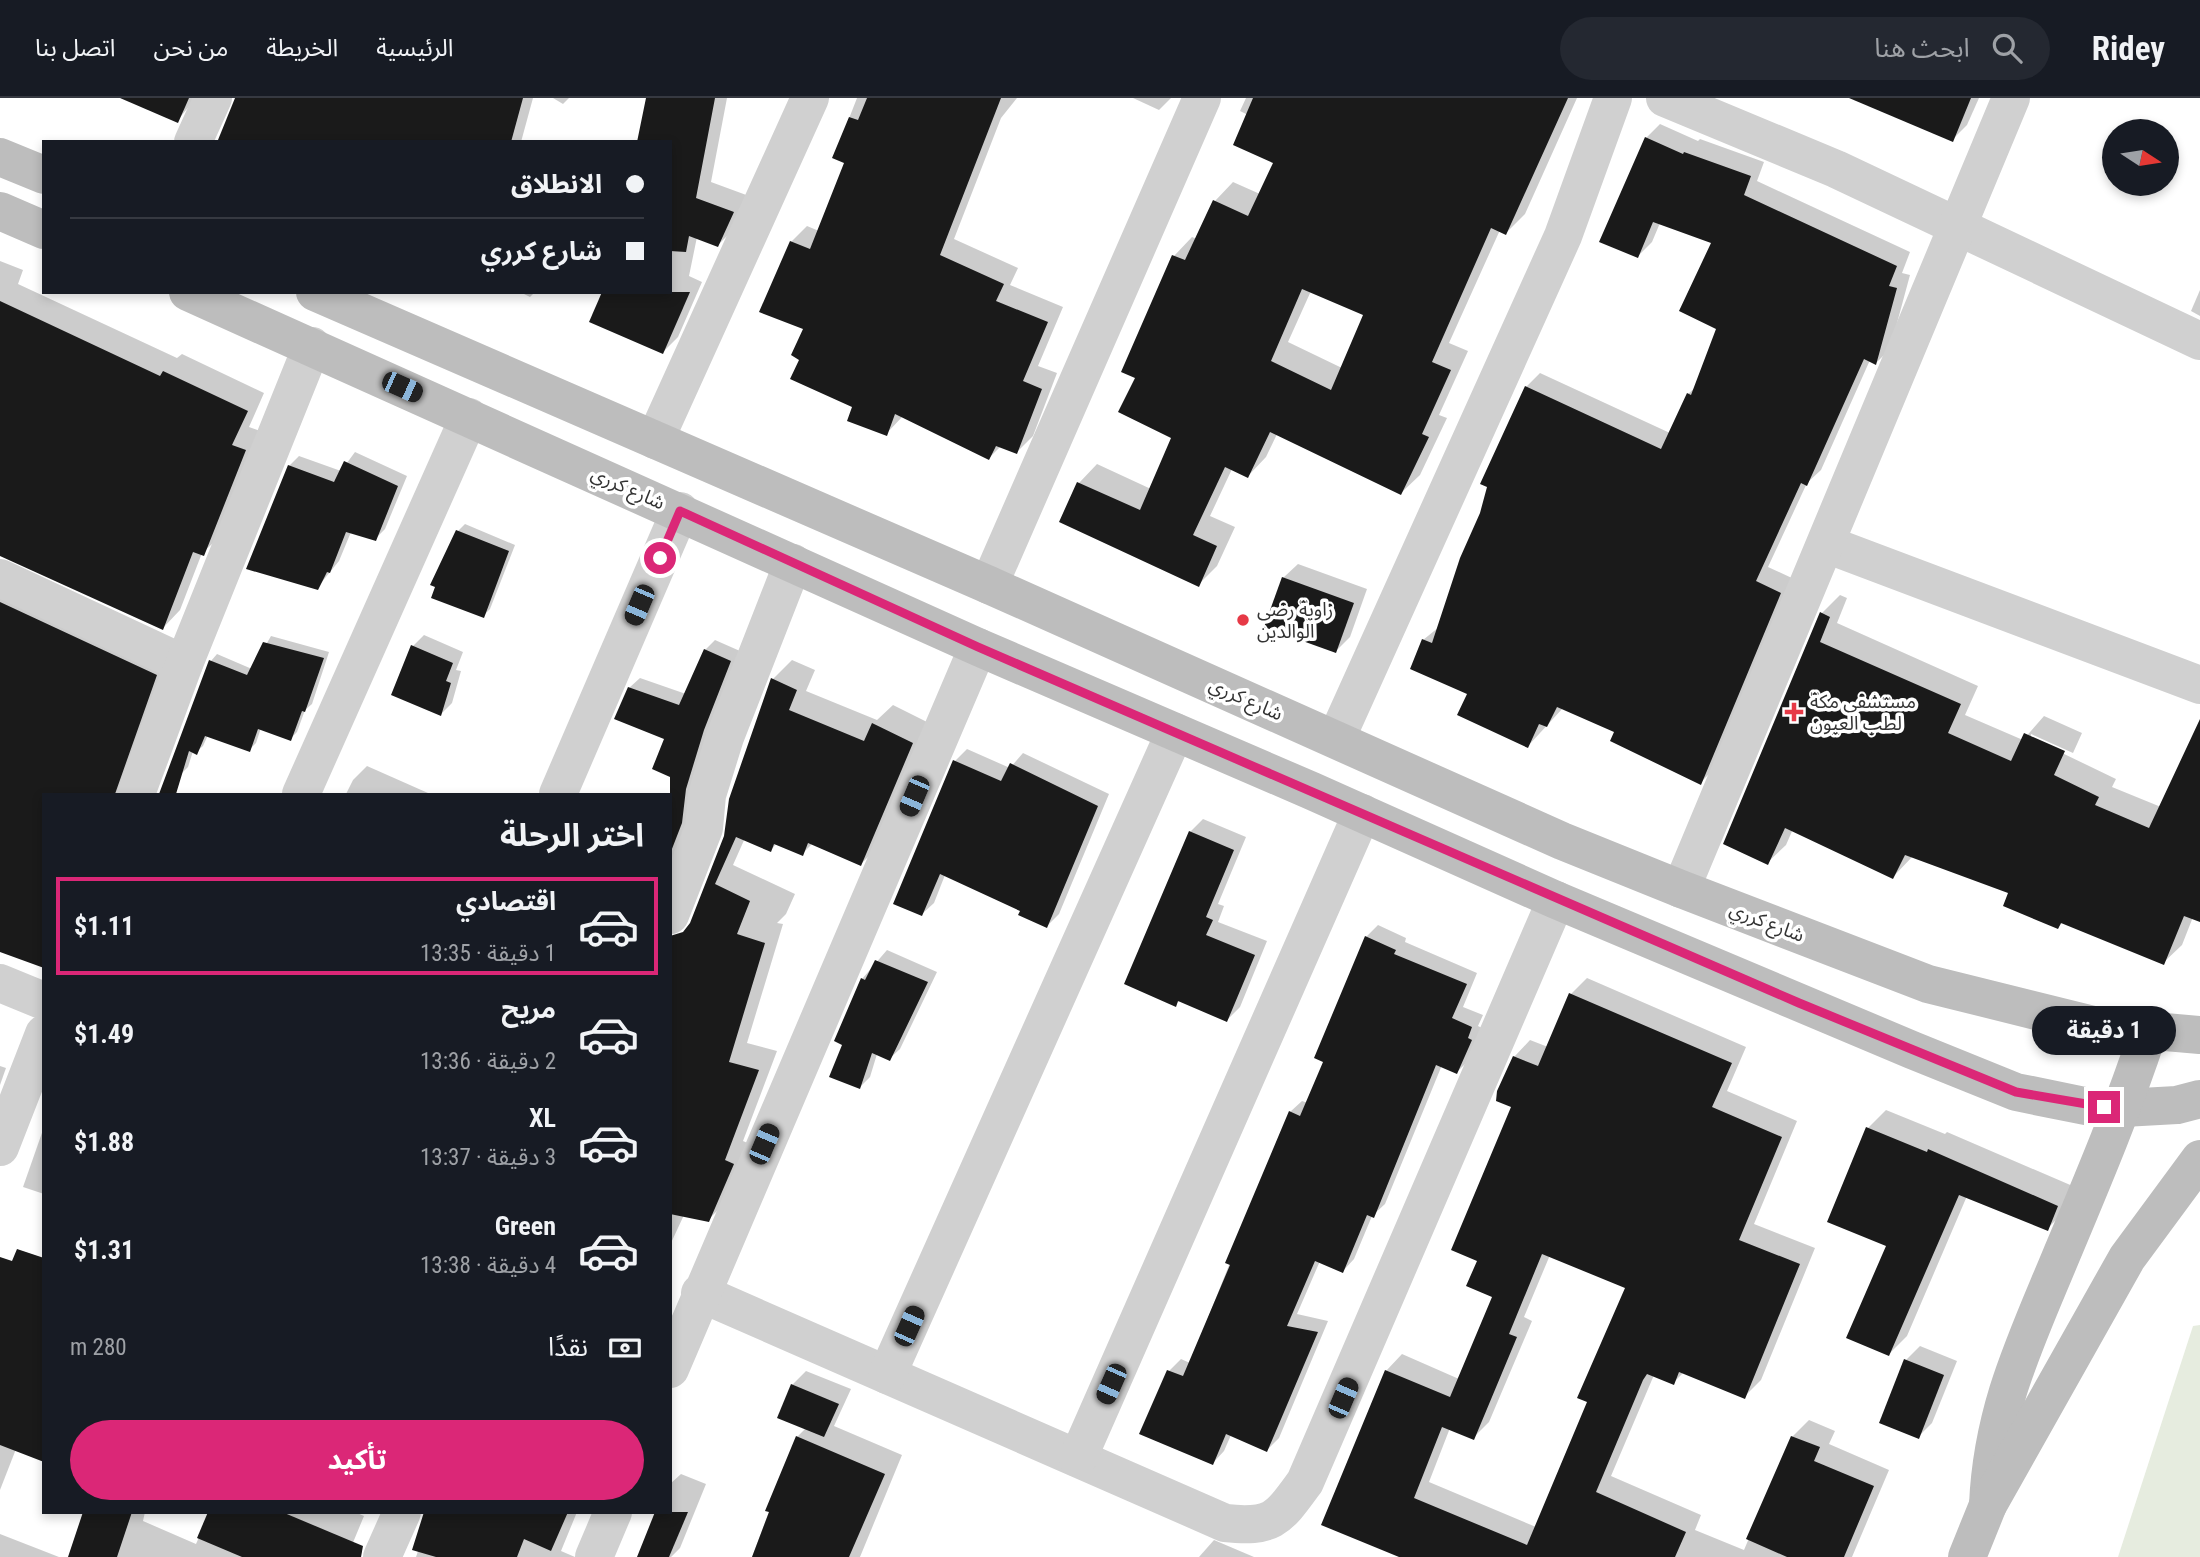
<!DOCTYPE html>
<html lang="ar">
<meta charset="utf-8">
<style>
body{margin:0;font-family:"Roboto Condensed","Noto Sans Arabic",sans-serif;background:#242831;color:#f1f3f6;direction:rtl;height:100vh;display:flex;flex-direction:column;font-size:26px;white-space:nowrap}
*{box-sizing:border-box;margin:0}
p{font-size:23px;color:#9ea1a6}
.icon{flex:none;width:38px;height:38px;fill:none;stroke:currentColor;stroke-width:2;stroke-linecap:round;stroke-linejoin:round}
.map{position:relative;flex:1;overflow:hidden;direction:ltr}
.sheet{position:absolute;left:42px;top:695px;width:630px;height:721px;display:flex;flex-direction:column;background:#171b24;border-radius:0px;box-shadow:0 4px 10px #0003;direction:rtl}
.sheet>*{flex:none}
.guide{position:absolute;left:42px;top:42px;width:630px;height:154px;border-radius:0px;box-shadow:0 4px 10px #0003;direction:rtl;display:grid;align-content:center;height:154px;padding:0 28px;background:#171b24}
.needle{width:46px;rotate:102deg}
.buttons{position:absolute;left:2102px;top:21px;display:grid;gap:14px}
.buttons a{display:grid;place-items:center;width:77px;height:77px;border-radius:50%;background:#171b24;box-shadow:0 4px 10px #0003;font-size:35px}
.end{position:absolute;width:32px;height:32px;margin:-16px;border:9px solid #db2777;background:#fff;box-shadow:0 0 0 4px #fff}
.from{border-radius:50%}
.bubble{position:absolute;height:49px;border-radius:24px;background:#171b24;box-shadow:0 4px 10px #0003;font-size:23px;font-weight:700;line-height:49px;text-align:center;direction:rtl}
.car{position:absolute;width:21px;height:42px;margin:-21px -10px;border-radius:9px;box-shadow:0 0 5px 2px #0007;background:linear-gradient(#222 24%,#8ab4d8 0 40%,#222 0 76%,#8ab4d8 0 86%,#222 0)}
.guide b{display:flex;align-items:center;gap:24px;height:66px;font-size:26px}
.guide b+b{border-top:2px solid #363941}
.guide i{width:18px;height:18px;background:#f1f3f6}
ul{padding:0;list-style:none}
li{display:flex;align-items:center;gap:21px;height:98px;margin:0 14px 10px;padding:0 14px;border:4px solid transparent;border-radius:0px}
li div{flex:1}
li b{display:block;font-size:26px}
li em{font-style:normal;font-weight:700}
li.on{border-color:#db2777}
li>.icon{width:63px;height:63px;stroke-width:1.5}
h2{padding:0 28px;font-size:32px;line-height:84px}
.pay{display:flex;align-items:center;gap:18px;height:77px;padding:0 28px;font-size:26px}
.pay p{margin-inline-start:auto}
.cta{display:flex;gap:14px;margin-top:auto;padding:14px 28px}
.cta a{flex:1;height:80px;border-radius:42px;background:#db2777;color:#fff;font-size:28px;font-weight:700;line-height:80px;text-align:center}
header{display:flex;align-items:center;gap:42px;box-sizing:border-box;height:98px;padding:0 35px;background:#171b24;border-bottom:2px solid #363941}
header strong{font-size:33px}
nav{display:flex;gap:38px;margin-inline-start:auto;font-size:24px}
.search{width:490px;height:63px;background:#242831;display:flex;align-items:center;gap:18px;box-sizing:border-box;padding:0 24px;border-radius:38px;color:#9ea1a6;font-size:26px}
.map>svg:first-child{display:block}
.green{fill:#e6ecdf}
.shadow{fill:#0003;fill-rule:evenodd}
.building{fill:#1a1a1a;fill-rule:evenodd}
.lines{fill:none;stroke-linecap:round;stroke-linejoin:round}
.minor{stroke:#d0d0d0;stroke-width:38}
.secondary{stroke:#bdbdbd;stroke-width:38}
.route{stroke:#db2777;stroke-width:9}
.poi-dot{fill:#e63946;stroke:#fff;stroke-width:2.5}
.labels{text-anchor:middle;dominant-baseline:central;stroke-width:7;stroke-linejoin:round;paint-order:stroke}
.street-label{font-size:19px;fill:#333;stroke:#fff}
.poi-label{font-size:19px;fill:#333;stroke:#fff;text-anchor:start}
</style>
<header>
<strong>Ridey</strong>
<div class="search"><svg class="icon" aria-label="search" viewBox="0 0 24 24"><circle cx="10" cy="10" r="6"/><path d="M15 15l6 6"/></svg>ابحث هنا</div>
<nav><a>الرئيسية</a><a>الخريطة</a><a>من نحن</a><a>اتصل بنا</a></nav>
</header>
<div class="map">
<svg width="2200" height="1459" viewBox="0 0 2200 1459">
<rect width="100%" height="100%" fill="#fff"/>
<polygon class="green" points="2200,1227 2200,1459 2118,1459 2193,1228"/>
<g class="shadow">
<polygon points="139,0 196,0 177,23"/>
<polygon points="236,0 533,0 521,44 219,44"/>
<polygon points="553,0 569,0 563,6"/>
<polygon points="647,0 727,0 711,84 749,98 734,131 718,147 697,139 689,178 702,184 678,239 663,254 670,194 670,44"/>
<polygon points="857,0 1017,0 1001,20 954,141 1018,170 1010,187 1063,209 1038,268 1057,275 1033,338 1017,354 1001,348 989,360 903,318 886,336 801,261 805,231 791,144 807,128 819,133 847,64 834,59"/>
<polygon points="1133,0 1171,0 1159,12"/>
<path d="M1246,0H1577L1525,116L1506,135L1500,132L1449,245L1468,253L1439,317L1447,320L1420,377L1401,395L1277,336L1266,359L1248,378L1232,371L1210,418L1235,429L1217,468L1198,487L1079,385L1097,366L1151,391L1173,339L1137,279L1174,158L1192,139L1197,141L1215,103L1233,84L1260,96L1275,64L1248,17L1240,13ZM1311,193L1365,216L1342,270L1288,244Z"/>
<polygon points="1883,0 1979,0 1967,27 1952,42"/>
<polygon points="1660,26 1698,43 1700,41 1764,64 1757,83 1910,154 1902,175 1910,177 1890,251 1876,265 1870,262 1821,372 1807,385 1768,469 1794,481 1714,671 1700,685 1616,633 1563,610 1528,648 1470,595 1423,542 1439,529 1481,415 1489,388 1482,385 1526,289 1540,275 1670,335 1688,296 1697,288 1718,230 1713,144 1660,125 1652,144 1638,158 1646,40"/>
<polygon points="0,163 23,172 18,186 177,260 182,256 264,295 249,329 263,334 221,438 202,455 180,512 163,530 0,457"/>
<polygon points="2200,192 2200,218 2191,213"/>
<polygon points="520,194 535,194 530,199"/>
<polygon points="355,354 407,378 385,431 375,441 351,434 339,463 317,490 289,368 299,358 341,373"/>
<polygon points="465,426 515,447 490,511 483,518 437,488 458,433"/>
<polygon points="1298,466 1367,491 1350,539 1336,553 1283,480"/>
<polygon points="0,475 173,559 137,696 44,696 0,852"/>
<polygon points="1840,497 1847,500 1837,525 1978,588 1965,617 2023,642 2044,618 2082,635 2073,655 2031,636 2031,640 2116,681 2112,689 2161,709 2200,646 2200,822 2193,819 2182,847 2163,865 2063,824 2058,829 2011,794 1913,758 1893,779 1793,731 1786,747 1767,765 1822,515"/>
<polygon points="424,537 463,554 456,572 461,573 452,605 441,616 413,548"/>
<polygon points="271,538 329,554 312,606 305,612 297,634 290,641 261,630 256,645 249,652 208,637 203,648 196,654 193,653 188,669 181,676 170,672 211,563 217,556 252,571"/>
<polygon points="715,542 740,553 692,713 670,769 670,696 676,680 667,641 629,590 640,580 686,596 705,552"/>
<polygon points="792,562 815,572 806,593 877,622 893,607 931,626 880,747 861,766 813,745 802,756 777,745 771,752 745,740 733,767 795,796 786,816 777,825 783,826 747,945 777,953 743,1043 752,1047 727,1103 708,1122 684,1117 670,1147 670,944 699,809 726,738 773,581"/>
<polygon points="967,651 1010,670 1023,655 1109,696 1059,816 1047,828 1022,812 945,777 934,805 922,816 955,663"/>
<polygon points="367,668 428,695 427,696 346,696 353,682"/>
<polygon points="1203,721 1246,739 1218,806 1224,808 1218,824 1267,843 1240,909 1227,922 1180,902 1175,907 1190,734"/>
<polygon points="1378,827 1406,840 1405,844 1477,875 1463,909 1483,917 1478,928 1482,930 1469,962 1457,974 1442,967 1385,1106 1372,1118 1354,1161 1343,1173 1320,1163 1297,1216 1328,1223 1279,1340 1267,1352 1231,1337 1224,1353 1213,1365 1169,1273 1181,1261 1190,1265 1290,1014 1302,1003 1308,1005 1325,963 1366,839"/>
<polygon points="887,852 937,874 900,951 889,961 877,956 870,979 860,989 844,946 862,881"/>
<path d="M1587,880L1746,949L1727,993L1797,1023L1754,1126L1815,1150L1761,1282L1744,1299L1684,1274L1673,1285L1654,1277L1611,1378L1701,1417L1695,1432L1744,1452L1792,1339L1809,1322L1835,1333L1829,1346L1889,1372L1852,1459H1403L1386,1273L1402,1256L1459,1281L1494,1198L1479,1162L1514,1008V959L1530,942L1548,949L1571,896ZM1550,1157L1628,1189L1589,1304L1536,1429L1429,1384L1450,1330L1473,1340L1489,1324L1532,1223L1524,1219Z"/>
<polygon points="0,968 6,970 0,987"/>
<polygon points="1886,1012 1945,1036 1947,1034 2075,1089 2066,1112 2048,1130 1967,1098 1907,1238 1889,1256 1888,1148 1829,1123 1868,1030"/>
<polygon points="44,1029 44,1096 23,1089"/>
<polygon points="0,1191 16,1351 0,1392"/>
<polygon points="1920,1248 1957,1263 1932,1325 1918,1339 1881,1324 1906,1262"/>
<polygon points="806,1273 851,1291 834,1328 902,1357 860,1459 752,1459 797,1339 806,1330 792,1287"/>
<polygon points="681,1376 706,1386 680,1450 671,1459 656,1459 657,1414 670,1414 670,1386"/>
<polygon points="85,1414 145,1414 143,1423 196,1446 210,1414 355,1414 364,1418 347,1459 70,1459"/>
<polygon points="431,1414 577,1414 561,1453 575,1459 416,1459"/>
<polygon points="0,1436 59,1459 0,1459"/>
<polygon points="1214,1442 1254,1459 1199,1459"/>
</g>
<g class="building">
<polygon points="120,0 189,0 178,25"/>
<polygon points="235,0 523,0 511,44 221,44 218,42"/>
<polygon points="646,0 715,0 696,100 734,114 718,149 689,138 686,154 670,153 670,44 637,44"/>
<polygon points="867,0 1001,0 940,157 1004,186 996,203 1048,224 1023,283 1042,291 1017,356 996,348 989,362 895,316 887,338 847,323 852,309 790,281 799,262 791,257 803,231 759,214 790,143 810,151 844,65 832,60 849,19 858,22"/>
<path d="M1253,0H1568L1506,137L1491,130L1432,264L1451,272L1422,336L1429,339L1401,397L1270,334L1248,380L1225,369L1193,437L1217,448L1199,489L1059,424L1077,384L1140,412L1171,340L1118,314L1135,280L1121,274L1172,157L1185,162L1213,102L1248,118L1273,65L1233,47ZM1302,191L1363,217L1331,292L1271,263Z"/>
<polygon points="1849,0 1971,0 1953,44"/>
<polygon points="1645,39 1683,56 1684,54 1751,78 1744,97 1897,168 1889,188 1897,190 1876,267 1864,261 1807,388 1801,385 1756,483 1781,495 1701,687 1610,643 1614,634 1557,609 1547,629 1539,626 1528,650 1457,617 1467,596 1410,571 1422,541 1432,545 1460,460 1480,415 1487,389 1480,386 1525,288 1661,351 1687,295 1691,297 1716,231 1679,213 1711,145 1653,124 1638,160 1599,144"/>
<polygon points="602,194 690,194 663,256 589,224"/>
<polygon points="0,203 160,278 163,273 248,313 232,347 246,352 204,458 193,454 163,532 0,458"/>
<polygon points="344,363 398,388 376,443 346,434 330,475 327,474 318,492 246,471 288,367 334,384"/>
<polygon points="456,432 509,453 484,520 431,500 435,489 430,487"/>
<polygon points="1282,479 1354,505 1336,555 1264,529"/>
<polygon points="0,504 157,577 115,696 44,696 44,870 0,854"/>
<polygon points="1820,514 1830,519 1820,544 1961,606 1948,635 2011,663 2024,635 2065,653 2054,677 2099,699 2095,707 2149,730 2200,621 2200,824 2184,818 2164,867 2061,825 2058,831 2003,808 2008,795 1905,757 1893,781 1785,730 1768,767 1723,746"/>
<polygon points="263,544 324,560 305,614 302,613 291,643 258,631 250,654 205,638 197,657 189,653 176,696 159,696 209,562 247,577"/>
<polygon points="411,547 453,565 446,583 451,585 441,618 391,597"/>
<polygon points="704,551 731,563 704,632 686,691 682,725 670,756 670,679 652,671 664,641 614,621 628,589 679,607"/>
<polygon points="771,580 797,592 789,612 864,643 872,625 913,645 861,768 808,745 803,758 774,746 771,754 736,739 715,786 750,803 737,836 765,845 729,964 759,972 725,1062 734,1066 709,1124 670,1116 670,838 683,834 690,825 724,738 729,701"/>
<polygon points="953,662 1001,683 1010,665 1098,708 1047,830 1018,817 1020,813 940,776 922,818 893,806"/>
<polygon points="1189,733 1234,752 1206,819 1213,822 1206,837 1255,857 1227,924 1178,903 1176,909 1124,886"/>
<polygon points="1365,838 1396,852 1394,856 1467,886 1452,920 1472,929 1468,940 1472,942 1457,976 1436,967 1374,1120 1367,1117 1343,1175 1315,1163 1287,1228 1318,1234 1267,1354 1226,1336 1213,1367 1139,1336 1167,1272 1183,1278 1230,1167 1225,1165 1289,1013 1300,1018 1323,964 1314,960"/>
<polygon points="875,862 928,884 890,963 872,955 860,991 829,979 842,947 834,943 861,880 865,882"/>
<path d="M1569,895L1732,965L1712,1009L1782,1039L1739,1142L1800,1166L1745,1301L1679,1274L1674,1287L1647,1276L1643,1282L1596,1394L1686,1434L1675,1459H1399L1321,1427L1385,1272L1450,1299L1492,1199L1466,1188L1477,1163L1451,1152L1511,1009L1496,1003L1497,993L1513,958L1538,968ZM1542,1156L1625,1190L1577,1300L1587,1304L1527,1447L1414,1400L1442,1329L1474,1342L1517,1239L1509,1236Z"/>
<polygon points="1866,1029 1927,1054 1928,1051 2058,1108 2048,1133 1959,1097 1889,1258 1846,1240 1886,1148 1827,1124"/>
<polygon points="17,1151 44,1160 44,1364 0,1347 0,1159 12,1163"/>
<polygon points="1904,1261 1944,1277 1919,1341 1879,1325"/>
<polygon points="791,1286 839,1306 824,1339 777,1320"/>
<polygon points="796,1338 885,1376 849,1459 752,1459 769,1414 765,1413"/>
<polygon points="1791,1338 1820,1349 1814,1363 1874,1388 1844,1459 1787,1459 1746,1441"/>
<polygon points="83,1414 132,1414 117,1459 68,1459"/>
<polygon points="208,1414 282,1414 363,1448 361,1459 242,1459 197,1440"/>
<polygon points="424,1414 568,1414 551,1453 524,1441 517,1459 436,1459 412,1452"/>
<polygon points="655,1414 688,1414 669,1459 637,1459"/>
</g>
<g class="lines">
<g class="minor">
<polyline points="1665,0 1836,71 2200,243"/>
<polyline points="193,44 213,0"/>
<polyline points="655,342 810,0"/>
<polyline points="1826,446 2200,587"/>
<polyline points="0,480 184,566"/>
<polyline points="989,487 1202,0"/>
<polyline points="1336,641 1563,138 1613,0"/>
<polyline points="136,696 184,566 312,248"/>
<polyline points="301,696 469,319"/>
<polyline points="558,696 680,413"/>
<polyline points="1681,791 2011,0"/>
<polyline points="670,817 704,730 707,697 725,639 793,465"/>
<polyline points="0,885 44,903"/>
<polyline points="0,1049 44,936"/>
<path d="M700,1195L1225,1425C1273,1430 1278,1421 1305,1384L1556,802"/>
<polyline points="670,1271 978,549"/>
<polyline points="887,1277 1175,634"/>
<polyline points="1078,1360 1362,715"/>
<polyline points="382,1459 402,1414"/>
<polyline points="594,1459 613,1414"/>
</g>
<g class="secondary">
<polyline points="0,59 44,77"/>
<polyline points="0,113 44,132"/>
<polyline points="188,194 978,549 1312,693 1556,802 1912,952 2016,994 2085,1008 2123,1010 2177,1007 2200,1001"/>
<polyline points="315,194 989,487 1562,743 1681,791 1928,886 2097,928 2200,937"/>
<path d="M1988,1407C1992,1312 2025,1245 2061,1158C2092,1084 2123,1011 2148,935"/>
<polyline points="1967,1459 1988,1407 2127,1160 2200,1061"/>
</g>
</g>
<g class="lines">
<polyline class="route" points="660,460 680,413 978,549 1799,905 2016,994 2104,1009"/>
</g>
<g class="poi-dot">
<circle cx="1243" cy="522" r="7"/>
<path d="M1790.5 603.5h7v7h7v7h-7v7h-7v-7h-7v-7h7z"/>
</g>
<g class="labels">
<g class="street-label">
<text transform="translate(628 390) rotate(24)">شارع كرري</text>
<text transform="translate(1246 601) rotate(24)">شارع كرري</text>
<text transform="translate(1767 824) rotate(21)">شارع كرري</text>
</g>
<g class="poi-label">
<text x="1257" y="511">زاوية رضى<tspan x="1257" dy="22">الوالدين</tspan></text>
<text x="1810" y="603">مستشفى مكة<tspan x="1810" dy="22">لطب العيون</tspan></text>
</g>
</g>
</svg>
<div class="buttons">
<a><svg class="needle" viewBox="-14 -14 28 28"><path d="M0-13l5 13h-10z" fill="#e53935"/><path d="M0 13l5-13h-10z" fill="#9ea1a6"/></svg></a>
</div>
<i class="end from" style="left:660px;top:460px"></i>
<i class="end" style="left:2104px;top:1009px"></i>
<div class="bubble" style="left:2032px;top:908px;width:144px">1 دقيقة</div>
<i class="car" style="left:402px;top:289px;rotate:114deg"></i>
<i class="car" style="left:639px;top:507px;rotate:203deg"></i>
<i class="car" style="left:914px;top:698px;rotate:203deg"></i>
<i class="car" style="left:764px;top:1046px;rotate:23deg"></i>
<i class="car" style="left:909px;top:1228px;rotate:24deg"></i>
<i class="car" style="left:1111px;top:1286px;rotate:204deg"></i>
<i class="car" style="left:1343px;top:1300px;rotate:23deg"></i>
<div class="guide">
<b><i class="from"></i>الانطلاق</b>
<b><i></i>شارع كرري</b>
</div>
<section class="sheet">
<h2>اختر الرحلة</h2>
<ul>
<li class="on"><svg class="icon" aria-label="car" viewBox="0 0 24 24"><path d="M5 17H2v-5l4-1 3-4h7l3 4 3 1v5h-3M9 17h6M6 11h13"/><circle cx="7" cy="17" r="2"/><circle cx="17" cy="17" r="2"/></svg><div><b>اقتصادي</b><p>1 دقيقة · 13:35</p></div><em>$1.11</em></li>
<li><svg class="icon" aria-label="car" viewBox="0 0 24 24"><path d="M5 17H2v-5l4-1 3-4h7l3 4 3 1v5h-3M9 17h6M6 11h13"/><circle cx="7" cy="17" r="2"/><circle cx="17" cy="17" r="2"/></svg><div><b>مريح</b><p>2 دقيقة · 13:36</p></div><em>$1.49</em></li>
<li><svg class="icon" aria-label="car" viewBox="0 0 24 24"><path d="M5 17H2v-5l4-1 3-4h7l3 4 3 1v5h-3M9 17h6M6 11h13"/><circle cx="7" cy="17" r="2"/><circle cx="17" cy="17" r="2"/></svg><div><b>XL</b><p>3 دقيقة · 13:37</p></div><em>$1.88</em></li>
<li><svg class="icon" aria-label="car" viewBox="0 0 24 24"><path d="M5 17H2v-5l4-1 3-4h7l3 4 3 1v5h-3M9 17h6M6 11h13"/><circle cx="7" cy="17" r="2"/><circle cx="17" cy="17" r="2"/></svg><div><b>Green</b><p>4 دقيقة · 13:38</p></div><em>$1.31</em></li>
</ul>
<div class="pay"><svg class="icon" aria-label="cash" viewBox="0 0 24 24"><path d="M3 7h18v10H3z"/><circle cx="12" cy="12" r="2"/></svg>نقدًا<p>280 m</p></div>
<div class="cta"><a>تأكيد</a></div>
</section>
</div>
